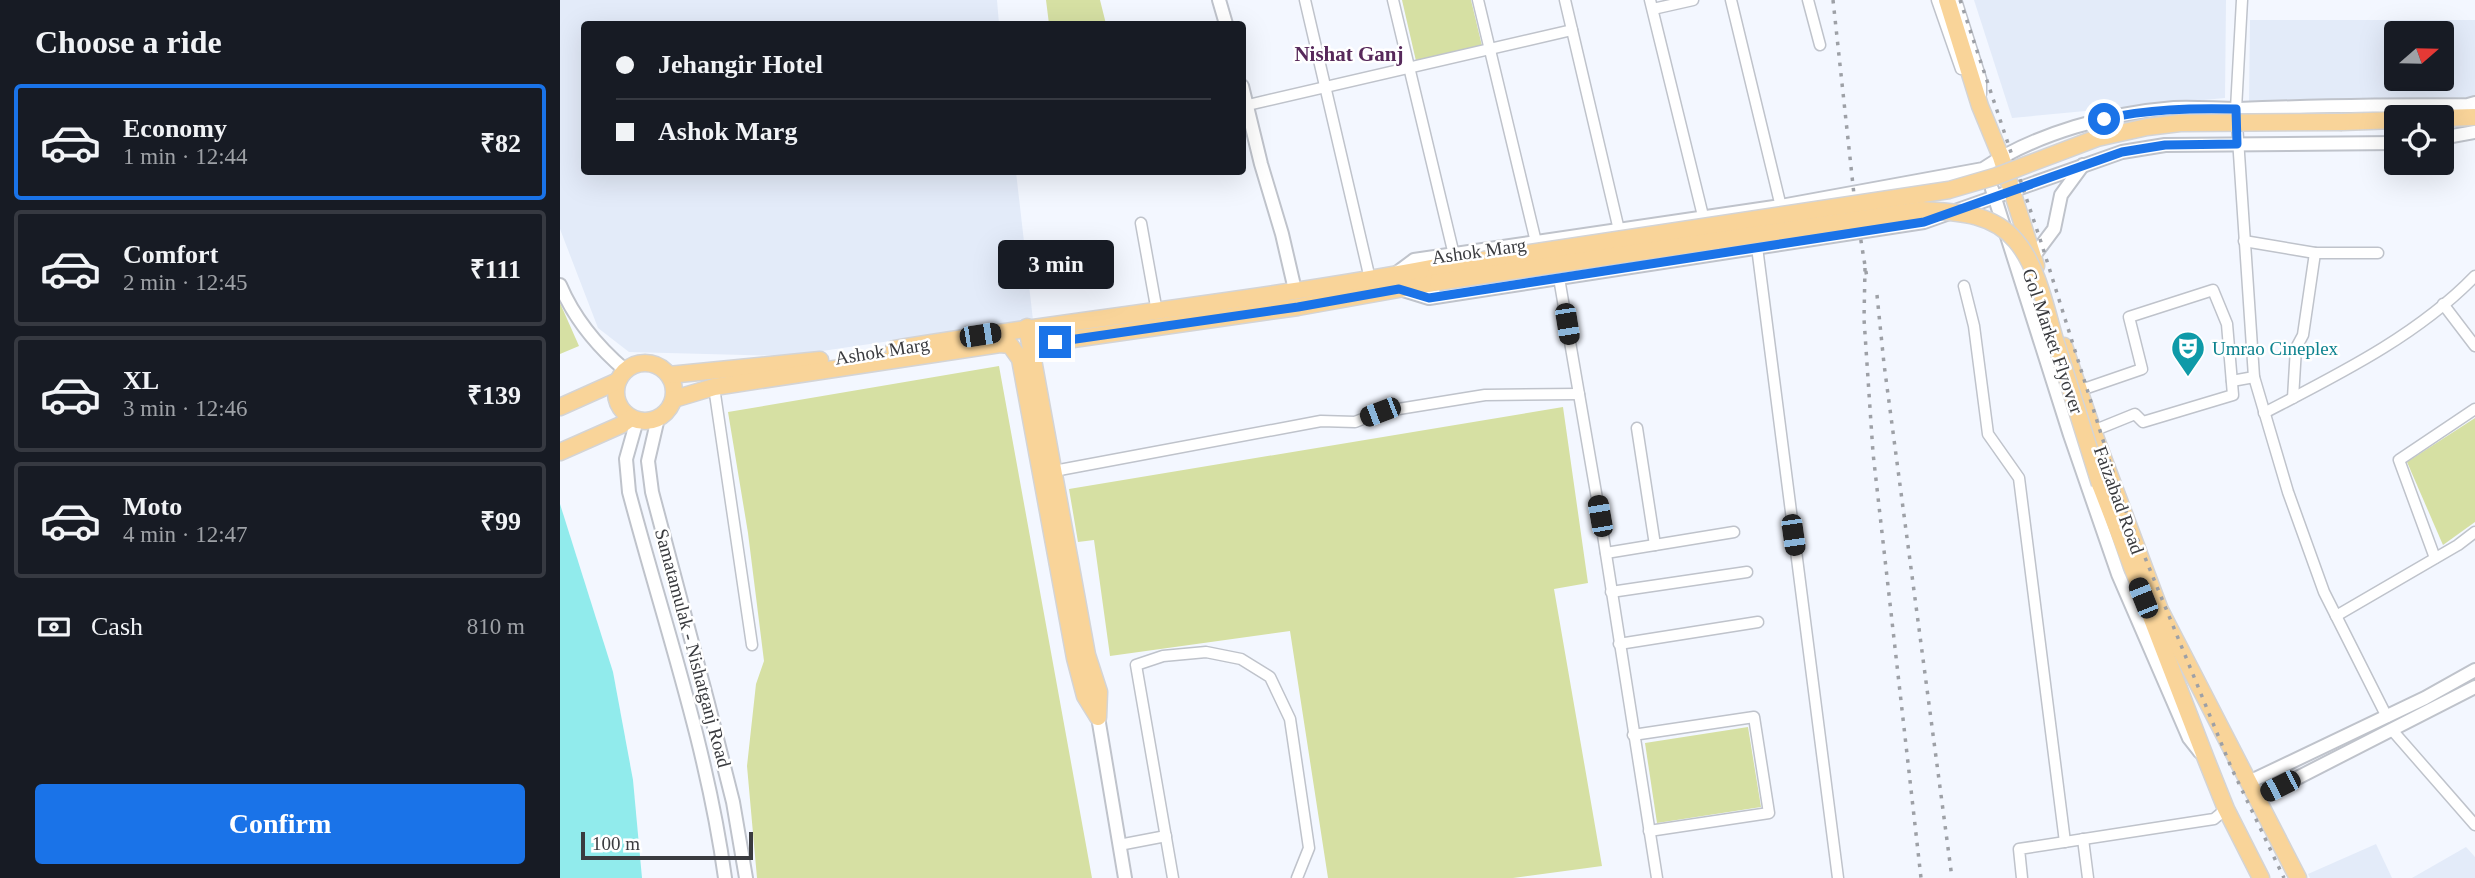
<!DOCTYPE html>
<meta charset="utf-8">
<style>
body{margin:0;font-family:Georgia,serif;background:#20242c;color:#f1f3f6;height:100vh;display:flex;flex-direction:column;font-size:26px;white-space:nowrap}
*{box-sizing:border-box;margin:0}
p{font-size:23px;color:#9ea1a6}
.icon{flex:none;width:38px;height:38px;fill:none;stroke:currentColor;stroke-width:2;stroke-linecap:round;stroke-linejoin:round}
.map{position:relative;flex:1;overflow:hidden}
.drawer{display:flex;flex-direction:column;background:#171b24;width:560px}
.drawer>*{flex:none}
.guide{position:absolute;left:21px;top:21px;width:665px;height:154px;border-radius:7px;box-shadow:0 7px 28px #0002;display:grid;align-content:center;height:154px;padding:0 35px;background:#171b24}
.needle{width:46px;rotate:70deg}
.controls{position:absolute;left:1824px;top:21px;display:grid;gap:14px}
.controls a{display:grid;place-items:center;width:70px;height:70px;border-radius:7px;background:#171b24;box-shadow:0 7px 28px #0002;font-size:35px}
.scale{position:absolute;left:21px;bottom:18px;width:172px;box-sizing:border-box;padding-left:7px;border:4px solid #3a3b3f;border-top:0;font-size:19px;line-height:24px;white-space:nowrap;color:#3a3b3f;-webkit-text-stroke:5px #fff;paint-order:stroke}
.end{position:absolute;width:32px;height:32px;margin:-16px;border:9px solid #1a73e8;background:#fff;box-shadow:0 0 0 4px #fff}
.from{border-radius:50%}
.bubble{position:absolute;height:49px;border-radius:7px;background:#171b24;box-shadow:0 7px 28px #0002;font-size:23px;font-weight:700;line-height:49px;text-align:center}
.car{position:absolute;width:21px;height:42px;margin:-21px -10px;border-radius:9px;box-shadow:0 0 5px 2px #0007;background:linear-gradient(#222 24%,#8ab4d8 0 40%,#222 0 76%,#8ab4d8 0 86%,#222 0)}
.guide b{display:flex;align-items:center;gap:24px;height:66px;font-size:26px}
.guide b+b{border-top:2px solid #363941}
.guide i{width:18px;height:18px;background:#f1f3f6}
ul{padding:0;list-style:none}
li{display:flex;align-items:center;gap:21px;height:116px;margin:0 14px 10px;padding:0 21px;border:4px solid #363941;border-radius:7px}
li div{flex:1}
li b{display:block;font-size:26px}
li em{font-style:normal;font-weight:700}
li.active{border-color:#1a73e8}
li>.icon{width:63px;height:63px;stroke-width:1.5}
h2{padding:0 35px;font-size:32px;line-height:84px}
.pay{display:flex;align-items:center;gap:18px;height:77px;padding:0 35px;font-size:26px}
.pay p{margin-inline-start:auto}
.cta{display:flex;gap:14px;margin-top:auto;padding:14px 35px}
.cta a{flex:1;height:80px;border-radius:7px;background:#1a73e8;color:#fff;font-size:28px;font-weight:700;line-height:80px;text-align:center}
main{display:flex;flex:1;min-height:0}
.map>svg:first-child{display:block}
.built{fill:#e3ebf9;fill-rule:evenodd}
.green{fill:#d6e0a3}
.water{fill:#91ebec}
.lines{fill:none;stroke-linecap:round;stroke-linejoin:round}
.minor-casing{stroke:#bfc3cb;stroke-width:13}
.tertiary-casing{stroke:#bfc3cb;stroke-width:16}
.primary-casing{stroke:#d4d4d5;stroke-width:19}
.minor{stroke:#fff;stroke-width:10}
.tertiary{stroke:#fff;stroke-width:12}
.primary{stroke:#f9d499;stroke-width:16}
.rail{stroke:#9da0a6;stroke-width:3.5;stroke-dasharray:3.5 7;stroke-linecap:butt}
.primary-bridge-casing{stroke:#d4d4d5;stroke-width:19;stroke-linecap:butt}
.primary-bridge{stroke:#f9d499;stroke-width:16}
.route{stroke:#1a73e8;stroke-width:9}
.labels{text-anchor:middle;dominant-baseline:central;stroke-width:5;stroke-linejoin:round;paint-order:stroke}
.street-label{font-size:19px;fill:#3a3b3f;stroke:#fff}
.culture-label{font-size:19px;fill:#0d838f;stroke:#fff;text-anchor:start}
.neighbourhood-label{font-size:21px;font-weight:bold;fill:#57295b;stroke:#fff}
</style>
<main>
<section class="drawer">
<h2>Choose a ride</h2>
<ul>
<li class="active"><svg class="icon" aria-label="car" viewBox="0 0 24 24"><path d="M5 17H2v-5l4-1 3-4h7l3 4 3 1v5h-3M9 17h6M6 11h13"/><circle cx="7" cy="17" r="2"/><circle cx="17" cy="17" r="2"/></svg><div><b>Economy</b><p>1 min · 12:44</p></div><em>₹82</em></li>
<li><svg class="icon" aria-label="car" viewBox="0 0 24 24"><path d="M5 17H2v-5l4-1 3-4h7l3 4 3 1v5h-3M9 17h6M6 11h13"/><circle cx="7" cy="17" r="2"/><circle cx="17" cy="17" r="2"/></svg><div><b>Comfort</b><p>2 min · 12:45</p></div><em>₹111</em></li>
<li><svg class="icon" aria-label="car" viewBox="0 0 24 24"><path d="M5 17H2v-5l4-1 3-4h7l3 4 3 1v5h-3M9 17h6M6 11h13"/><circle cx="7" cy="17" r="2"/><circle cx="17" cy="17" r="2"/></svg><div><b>XL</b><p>3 min · 12:46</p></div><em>₹139</em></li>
<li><svg class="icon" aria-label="car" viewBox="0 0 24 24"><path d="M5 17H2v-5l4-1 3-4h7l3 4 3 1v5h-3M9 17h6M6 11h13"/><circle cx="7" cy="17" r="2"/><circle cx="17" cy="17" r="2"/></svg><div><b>Moto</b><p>4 min · 12:47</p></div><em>₹99</em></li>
</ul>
<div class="pay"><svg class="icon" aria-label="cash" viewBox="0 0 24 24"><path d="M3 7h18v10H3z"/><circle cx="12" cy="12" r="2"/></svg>Cash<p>810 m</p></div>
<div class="cta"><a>Confirm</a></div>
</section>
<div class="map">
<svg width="1915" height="878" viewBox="0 0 1915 878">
<rect width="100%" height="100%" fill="#f3f7ff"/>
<g class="built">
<polygon points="0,0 437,0 439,24 24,24 24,172 456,172 473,320 228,356 69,352 38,328 0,229"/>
<polygon points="1414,0 1666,0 1665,98 1452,118"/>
<path d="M1690,20H1915V97L1689,101ZM1836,33H1881V79H1836Z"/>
<polygon points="1816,844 1832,878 1750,878 1748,874"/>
<polygon points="1906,847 1915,857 1915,878 1852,878"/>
</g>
<g class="green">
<polygon points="486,0 540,0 546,24 489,24"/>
<polygon points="842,0 911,0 922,46 856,61"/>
<polygon points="0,303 19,346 0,354"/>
<polygon points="439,366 532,878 197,878 187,766 196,684 204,661 188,533 168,412"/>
<polygon points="1003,407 1028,583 994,589 1042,866 953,878 768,878 730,631 550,656 534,540 518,542 509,489"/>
<polygon points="1915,418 1915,522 1883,545 1847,462"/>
<polygon points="1188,727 1201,807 1097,823 1085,743"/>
</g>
<polygon class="water" points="0,504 53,672 73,780 82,878 0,878"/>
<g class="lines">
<g class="minor-casing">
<g id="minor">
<polyline points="745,0 810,279"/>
<polyline points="833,0 894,255"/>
<polyline points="918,0 976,242"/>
<polyline points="1005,0 1059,230"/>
<polyline points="1090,0 1145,224"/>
<polyline points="1171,0 1222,211"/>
<polyline points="1248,0 1260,45"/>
<polyline points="1377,0 1401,69"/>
<polyline points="1396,0 1421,79 1421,94"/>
<polyline points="1682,0 1676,109 1694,377 1728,492 1764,592 1827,717"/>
<polyline points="1093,9 1133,0"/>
<polyline points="688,105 1012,30"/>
<polyline points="581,223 597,312"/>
<polyline points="1684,241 1755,253 1818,253"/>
<polyline points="1197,247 1278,878"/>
<polyline points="999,278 1040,516 1097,878"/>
<polyline points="1404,286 1414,326 1428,434 1459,478 1505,842"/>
<polyline points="1883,304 1915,346"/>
<polyline points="1672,381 1694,377"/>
<polyline points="154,387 192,645"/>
<polyline points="1521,390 1582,369 1569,317 1653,290 1667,324 1673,395 1583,422 1575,414 1533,431"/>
<polyline points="1733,398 1736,348 1743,335 1755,253"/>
<path d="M1704,413C1777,375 1857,336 1915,276"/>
<polyline points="1077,428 1095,545"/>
<polyline points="494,471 761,421 795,422 820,412 925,395 1019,394"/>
<polyline points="1046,553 1174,532"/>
<polyline points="1875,558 1839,460 1915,409"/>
<polyline points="1051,592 1187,572"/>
<polyline points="1776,616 1898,545 1915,532"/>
<polyline points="1059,644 1198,622"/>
<polyline points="1832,730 1915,825"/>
<polyline points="1073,735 1194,717 1209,813 1089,831"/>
<polyline points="1523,839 1528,878"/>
<polyline points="559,845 606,836"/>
<polyline points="613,878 576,665 603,656 646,652 681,659 710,677 730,719 749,848 737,878"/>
<polyline points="1462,878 1459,849 1654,819 1666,809"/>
</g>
</g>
<g class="tertiary-casing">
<g id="tertiary">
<polyline points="659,0 666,24"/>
<polyline points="682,86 701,164 722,234 735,290"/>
<polyline points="1881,138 1915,132"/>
<polyline points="1432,189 1510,435 1558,574 1629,738 1640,752"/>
<polyline points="1473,257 1494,229 1501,195 1523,165"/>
<path d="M838,272L854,260L1221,206L1423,169C1476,133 1551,113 1614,108C1636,107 1657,109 1678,109C1755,106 1831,105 1908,105L1915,103"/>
<path d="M0,285C14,318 38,347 65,370"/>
<polyline points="840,289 869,298 1364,222 1562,152 1605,145 1836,143"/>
<polyline points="98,418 88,461 92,492 148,703 173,802 186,878"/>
<path d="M77,420L66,459L69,492C103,620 147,746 165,878"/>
<polyline points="538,717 565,878"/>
<polyline points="1689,782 1865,698 1915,670"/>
<polyline points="1698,798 1915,687"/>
</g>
</g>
<g class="primary-casing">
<g id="primary">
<polyline points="1387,0 1420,106 1441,157 1476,266"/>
<polyline points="1881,118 1915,117"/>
<polyline points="1782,122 1836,120"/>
<polyline points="471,345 738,307 878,282"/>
<polyline points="1504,346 1533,431 1600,610 1738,878"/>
<path d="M334,349C515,319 697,301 876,267"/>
<circle cx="85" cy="392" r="29"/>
<polyline points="109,375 260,360"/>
<polyline points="114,399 154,387 440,344 450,345 460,359 515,658 525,696 538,717 539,692 527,655 467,327"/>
<polyline points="0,407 58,381"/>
<polyline points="0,452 61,425 71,418"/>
<polyline points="1540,484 1646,759 1666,809 1701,878"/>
</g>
</g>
<use href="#minor" class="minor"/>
<use href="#tertiary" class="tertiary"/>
<use href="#primary" class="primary"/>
<g class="rail">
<polyline points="1273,0 1295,204 1307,278"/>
<polyline points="1400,0 1481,242 1563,504 1671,767 1724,878"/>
<polyline points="1305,268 1304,319 1313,453 1361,878"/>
<polyline points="1317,295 1324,364 1392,878"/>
</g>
<g class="primary-bridge-casing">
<g id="primary-bridge">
<polyline points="876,267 1389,190 1437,176 1537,138 1587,127 1620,123 1782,122"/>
<path d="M878,282L1362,210C1395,212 1432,212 1456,241C1477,265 1486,309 1495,340C1510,388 1525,436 1540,484"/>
</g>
</g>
<use href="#primary-bridge" class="primary-bridge"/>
</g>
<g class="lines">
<path class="route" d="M495,342L738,307L839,289L869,298L1364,222L1562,152L1605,145L1677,144L1676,109C1631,108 1588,109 1544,119"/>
</g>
<defs>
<g id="theatre-pin" transform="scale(1.75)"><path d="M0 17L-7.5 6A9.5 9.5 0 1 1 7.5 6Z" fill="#0f9aa8" stroke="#fff"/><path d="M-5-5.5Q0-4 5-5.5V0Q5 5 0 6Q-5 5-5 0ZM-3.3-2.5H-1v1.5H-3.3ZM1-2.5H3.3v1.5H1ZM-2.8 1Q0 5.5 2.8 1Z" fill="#fff"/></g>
</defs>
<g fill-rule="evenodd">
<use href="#theatre-pin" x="1628" y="348"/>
</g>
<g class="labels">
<g class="street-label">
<text transform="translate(919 251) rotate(-8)">Ashok Marg</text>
<text transform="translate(1493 341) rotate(71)">Gol Market Flyover</text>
<text transform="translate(322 351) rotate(-9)">Ashok Marg</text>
<text transform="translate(1559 500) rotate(70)">Faizabad Road</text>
<text transform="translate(133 648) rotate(75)">Samatamulak - Nishatganj Road</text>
</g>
<g class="culture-label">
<text x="1652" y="348">Umrao Cineplex</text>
</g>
<g class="neighbourhood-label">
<text x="789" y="54">Nishat Ganj</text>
</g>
</g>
</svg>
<div class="controls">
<a><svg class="needle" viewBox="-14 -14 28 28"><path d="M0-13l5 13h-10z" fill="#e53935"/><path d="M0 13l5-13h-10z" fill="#9ea1a6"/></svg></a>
<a><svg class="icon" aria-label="locate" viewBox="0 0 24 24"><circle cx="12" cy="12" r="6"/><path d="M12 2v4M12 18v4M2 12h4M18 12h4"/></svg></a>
</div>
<div class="scale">100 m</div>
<i class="end from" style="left:1544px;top:119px"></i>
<i class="end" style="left:495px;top:342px"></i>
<div class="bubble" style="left:438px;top:240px;width:116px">3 min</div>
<i class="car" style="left:1007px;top:324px;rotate:171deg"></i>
<i class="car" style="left:420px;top:335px;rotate:81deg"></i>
<i class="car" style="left:820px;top:412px;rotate:249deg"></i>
<i class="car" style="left:1040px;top:516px;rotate:350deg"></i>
<i class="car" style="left:1233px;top:535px;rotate:172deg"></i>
<i class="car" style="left:1583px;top:598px;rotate:338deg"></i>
<i class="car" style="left:1720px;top:786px;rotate:243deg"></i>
<div class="guide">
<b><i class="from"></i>Jehangir Hotel</b>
<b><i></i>Ashok Marg</b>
</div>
</div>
</main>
